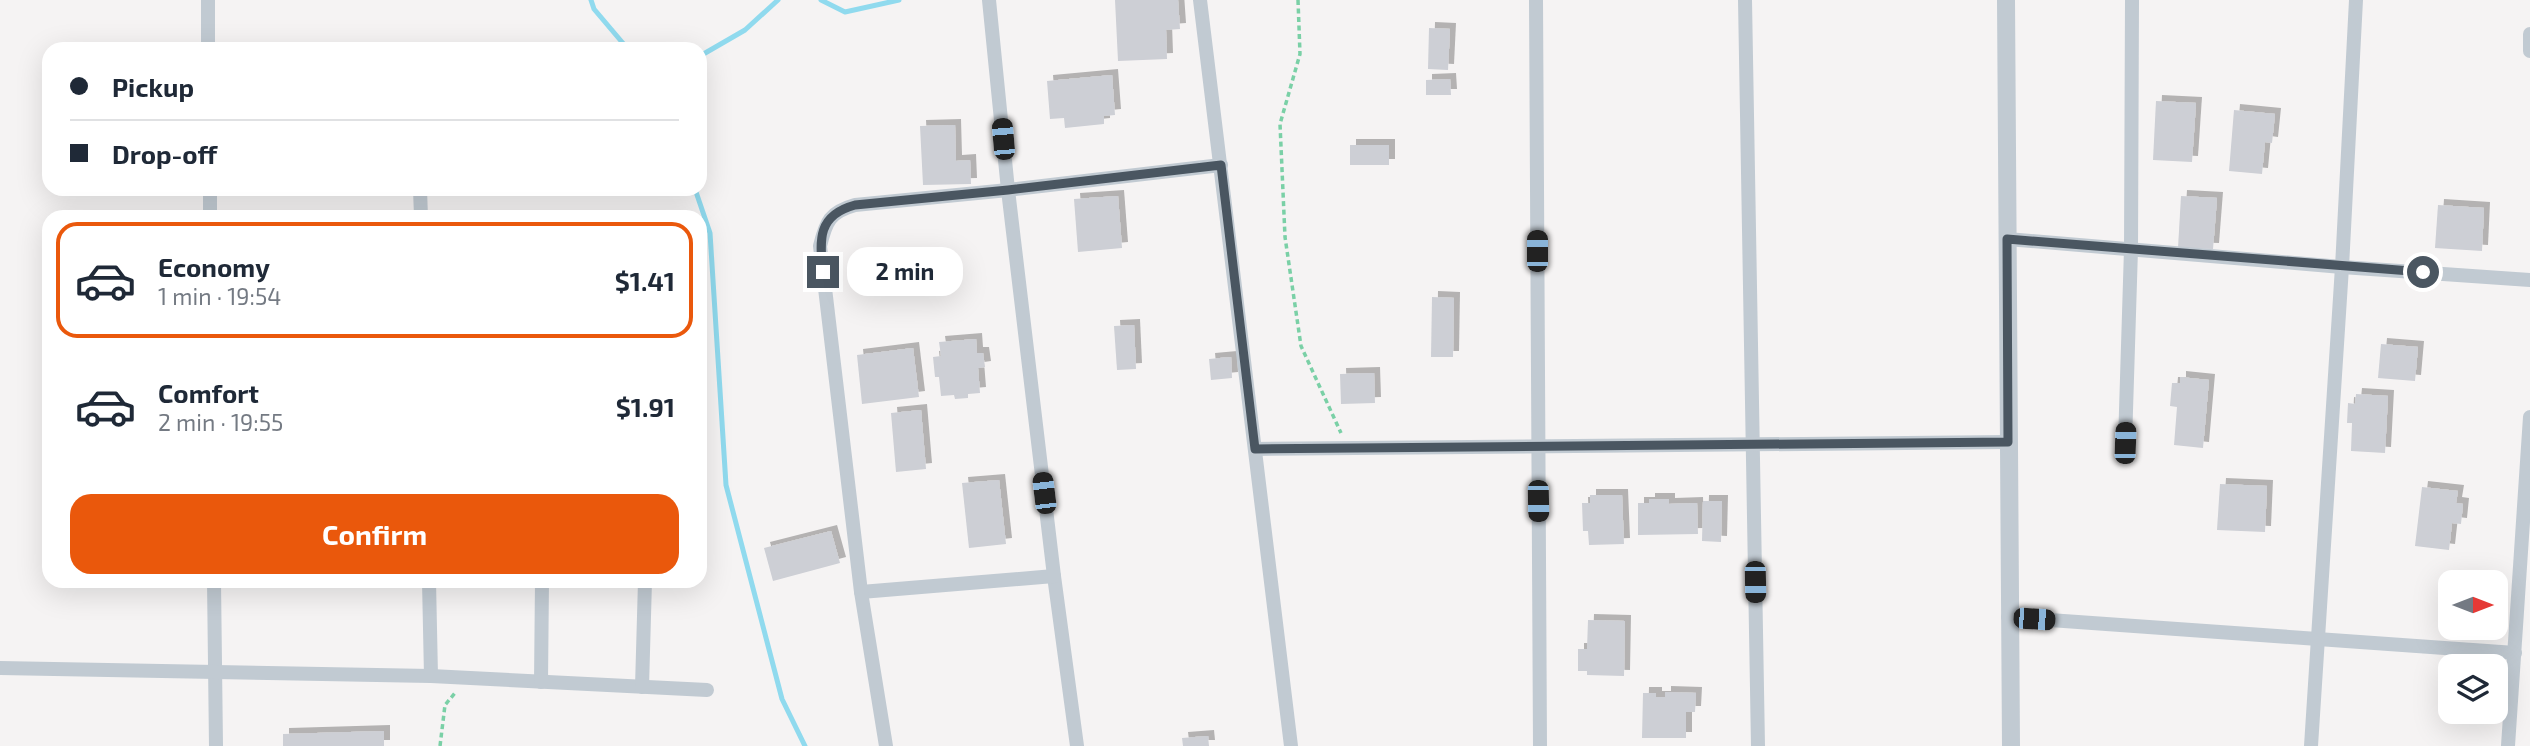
<!DOCTYPE html>
<meta charset="utf-8">
<style>
body{margin:0;font-family:"Exo 2",sans-serif;background:#f6f6f7;color:#1f2937;height:100vh;display:flex;flex-direction:column;font-size:26px;white-space:nowrap}
*{box-sizing:border-box;margin:0}
p{font-size:23px;color:#747a83}
.icon{flex:none;width:38px;height:38px;fill:none;stroke:currentColor;stroke-width:2;stroke-linecap:round;stroke-linejoin:round}
.map{position:relative;flex:1;overflow:hidden}
.details{position:absolute;left:42px;top:210px;width:665px;height:378px;display:flex;flex-direction:column;background:#fff;border-radius:21px;box-shadow:0 7px 28px #0002}
.details>*{flex:none}
.hud{position:absolute;left:42px;top:42px;width:665px;height:154px;border-radius:21px;box-shadow:0 7px 28px #0002;display:grid;align-content:center;height:154px;padding:0 28px;background:#fff}
.needle{width:46px;rotate:90deg}
.tools{position:absolute;left:2438px;top:570px;display:grid;gap:14px}
.tools a{display:grid;place-items:center;width:70px;height:70px;border-radius:14px;background:#fff;box-shadow:0 7px 28px #0002;font-size:35px}
.end{position:absolute;width:32px;height:32px;margin:-16px;border:9px solid #4a5661;background:#fff;box-shadow:0 0 0 4px #fff}
.from{border-radius:50%}
.bubble{position:absolute;height:49px;border-radius:21px;background:#fff;box-shadow:0 7px 28px #0002;font-size:23px;font-weight:700;line-height:49px;text-align:center}
.car{position:absolute;width:21px;height:42px;margin:-21px -10px;border-radius:9px;box-shadow:0 0 5px 2px #0007;background:linear-gradient(#222 24%,#8ab4d8 0 40%,#222 0 76%,#8ab4d8 0 86%,#222 0)}
.hud b{display:flex;align-items:center;gap:24px;height:66px;font-size:26px}
.hud b+b{border-top:2px solid #e0e1e3}
.hud i{width:18px;height:18px;background:#1f2937}
ul{padding:12px 0 0;list-style:none}
li{display:flex;align-items:center;gap:21px;height:116px;margin:0 14px 10px;padding:0 14px;border:4px solid transparent;border-radius:21px}
li div{flex:1}
li b{display:block;font-size:26px}
li em{font-style:normal;font-weight:700}
li.on{border-color:#ea580c}
li>.icon{width:63px;height:63px;stroke-width:1.5}
.button{display:flex;gap:14px;margin-top:auto;padding:14px 28px}
.button a{flex:1;height:80px;border-radius:21px;background:#ea580c;color:#fff;font-size:28px;font-weight:700;line-height:80px;text-align:center}
.map>svg:first-child{display:block}
.lines{fill:none;stroke-linecap:round;stroke-linejoin:round}
.stream{stroke:#90daee;stroke-width:5}
.building{fill:#cdcfd5;filter:url(#shadow)}
.path{stroke:#7ad0a6;stroke-width:3.5;stroke-dasharray:5 3.5;stroke-linecap:butt}
.minor{stroke:#c1cad2;stroke-width:14}
.tertiary{stroke:#c1cad2;stroke-width:18}
.route{stroke:#4a5661;stroke-width:9}
</style>
<div class="map">
<svg width="2530" height="746" viewBox="0 0 2530 746">
<defs>
<filter id="shadow"><feDropShadow dx="6" dy="-6" stdDeviation="0" flood-color="#0004"/></filter>
</defs>
<rect width="100%" height="100%" fill="#f5f3f3"/>
<g class="lines">
<g class="stream">
<polyline points="591,0 594,9 627,48 630,49"/>
<polyline points="821,0 845,12 899,0"/>
<polyline points="700,56 745,30 778,0"/>
<polyline points="695,189 710,233 726,485 782,699 805,746"/>
</g>
</g>
<g class="building">
<polygon points="1115,0 1178,0 1180,29 1166,30 1167,59 1118,61"/>
<polygon points="1429,28 1450,29 1448,70 1428,69"/>
<polygon points="1112,75 1115,115 1104,116 1104,124 1065,128 1064,118 1050,119 1047,81"/>
<polygon points="1450,79 1451,95 1426,95 1426,80"/>
<polygon points="2156,101 2196,103 2192,162 2153,160"/>
<polygon points="2234,110 2275,114 2272,143 2265,142 2262,174 2229,171"/>
<polygon points="955,125 956,161 970,160 971,184 923,185 920,126"/>
<rect x="1350" y="145" width="39" height="20"/>
<polygon points="1118,196 1122,248 1078,252 1074,199"/>
<polygon points="2181,196 2217,198 2213,249 2178,248"/>
<polygon points="2438,205 2484,208 2482,251 2435,248"/>
<polygon points="1432,297 1454,298 1453,357 1431,357"/>
<polygon points="1134,325 1136,369 1117,370 1114,326"/>
<polygon points="976,339 977,353 983,353 985,367 978,368 980,393 968,394 968,398 955,399 954,395 941,396 939,377 935,377 933,357 941,356 939,342"/>
<polygon points="2381,344 2418,347 2415,381 2378,378"/>
<polygon points="913,348 919,397 862,404 857,355"/>
<polygon points="1231,357 1232,378 1211,380 1209,359"/>
<polygon points="1374,373 1375,403 1341,404 1340,374"/>
<polygon points="2180,377 2209,380 2203,448 2174,445 2177,407 2170,406 2172,383 2180,383"/>
<polygon points="2356,394 2388,396 2385,453 2351,451 2352,423 2347,423 2348,403 2355,404"/>
<polygon points="921,410 926,469 896,472 891,413"/>
<polygon points="999,480 1006,544 969,548 962,483"/>
<polygon points="2220,484 2267,486 2265,532 2217,530"/>
<polygon points="2422,487 2458,491 2456,503 2463,504 2461,524 2452,523 2449,550 2415,546"/>
<polygon points="1590,495 1622,495 1624,544 1589,545 1588,531 1583,531 1582,503 1590,503"/>
<polygon points="1649,499 1669,499 1669,504 1697,503 1698,534 1638,535 1638,503 1649,503"/>
<polygon points="1703,501 1722,501 1721,542 1702,541"/>
<polygon points="831,531 840,563 773,581 764,548"/>
<polygon points="1588,620 1625,621 1624,676 1587,675 1587,671 1578,671 1578,649 1587,649"/>
<polygon points="1665,692 1696,693 1695,712 1686,712 1686,738 1642,738 1643,693 1656,693 1656,697 1665,697"/>
<polygon points="384,731 384,746 283,746 283,734"/>
<polygon points="1208,736 1209,746 1183,746 1182,738"/>
</g>
<g class="lines">
<g class="path">
<polyline points="1298,0 1300,54 1280,124 1285,237 1301,346 1341,433"/>
<polyline points="440,746 445,705 455,693"/>
</g>
<g class="minor">
<polyline points="208,0 208,49"/>
<polyline points="989,0 1008,190 1054,576 1077,746"/>
<polyline points="1200,0 1291,746"/>
<polyline points="1536,0 1540,746"/>
<polyline points="1745,0 1758,746"/>
<polyline points="2530,34 2530,51"/>
<polyline points="210,189 210,217"/>
<polyline points="420,189 421,217"/>
<polyline points="2007,239 2342,267 2530,280"/>
<polyline points="2125,443 2131,249 2132,0"/>
<polyline points="1255,449 2008,442"/>
<polyline points="214,581 216,746"/>
<polyline points="429,581 431,676"/>
<polyline points="861,592 1054,576"/>
<polyline points="2008,617 2515,653"/>
<polyline points="0,668 431,676 707,690"/>
<polyline points="541,682 542,581"/>
<polyline points="642,687 645,581"/>
<path d="M886,746L861,592L820,246C826,221 830,212 855,205L1008,190L1221,165"/>
<polyline points="2311,746 2342,267 2356,0"/>
<polyline points="2508,746 2530,417"/>
</g>
<polyline class="tertiary" points="2006,0 2011,746"/>
</g>
<g class="lines">
<path class="route" d="M823,272C819,239 818,215 855,205L1008,190L1221,165L1255,449L2008,442L2007,239L2423,272"/>
</g>
</svg>
<div class="tools">
<a><svg class="needle" viewBox="-14 -14 28 28"><path d="M0-13l5 13h-10z" fill="#e53935"/><path d="M0 13l5-13h-10z" fill="#747a83"/></svg></a>
<a><svg class="icon" aria-label="layers" viewBox="0 0 24 24"><path d="M12 4l9 5-9 5-9-5zM3 14l9 5 9-5"/></svg></a>
</div>
<i class="end from" style="left:2423px;top:272px"></i>
<i class="end" style="left:823px;top:272px"></i>
<div class="bubble" style="left:847px;top:247px;width:116px">2 min</div>
<i class="car" style="left:1003px;top:139px;rotate:355deg"></i>
<i class="car" style="left:1537px;top:251px;rotate:0deg"></i>
<i class="car" style="left:2125px;top:443px;rotate:2deg"></i>
<i class="car" style="left:1044px;top:493px;rotate:353deg"></i>
<i class="car" style="left:1538px;top:501px;rotate:179deg"></i>
<i class="car" style="left:1755px;top:582px;rotate:179deg"></i>
<i class="car" style="left:2034px;top:619px;rotate:94deg"></i>
<div class="hud">
<b><i class="from"></i>Pickup</b>
<b><i></i>Drop-off</b>
</div>
<section class="details">
<ul>
<li class="on"><svg class="icon" aria-label="car" viewBox="0 0 24 24"><path d="M5 17H2v-5l4-1 3-4h7l3 4 3 1v5h-3M9 17h6M6 11h13"/><circle cx="7" cy="17" r="2"/><circle cx="17" cy="17" r="2"/></svg><div><b>Economy</b><p>1 min · 19:54</p></div><em>$1.41</em></li>
<li><svg class="icon" aria-label="car" viewBox="0 0 24 24"><path d="M5 17H2v-5l4-1 3-4h7l3 4 3 1v5h-3M9 17h6M6 11h13"/><circle cx="7" cy="17" r="2"/><circle cx="17" cy="17" r="2"/></svg><div><b>Comfort</b><p>2 min · 19:55</p></div><em>$1.91</em></li>
</ul>
<div class="button"><a>Confirm</a></div>
</section>
</div>
